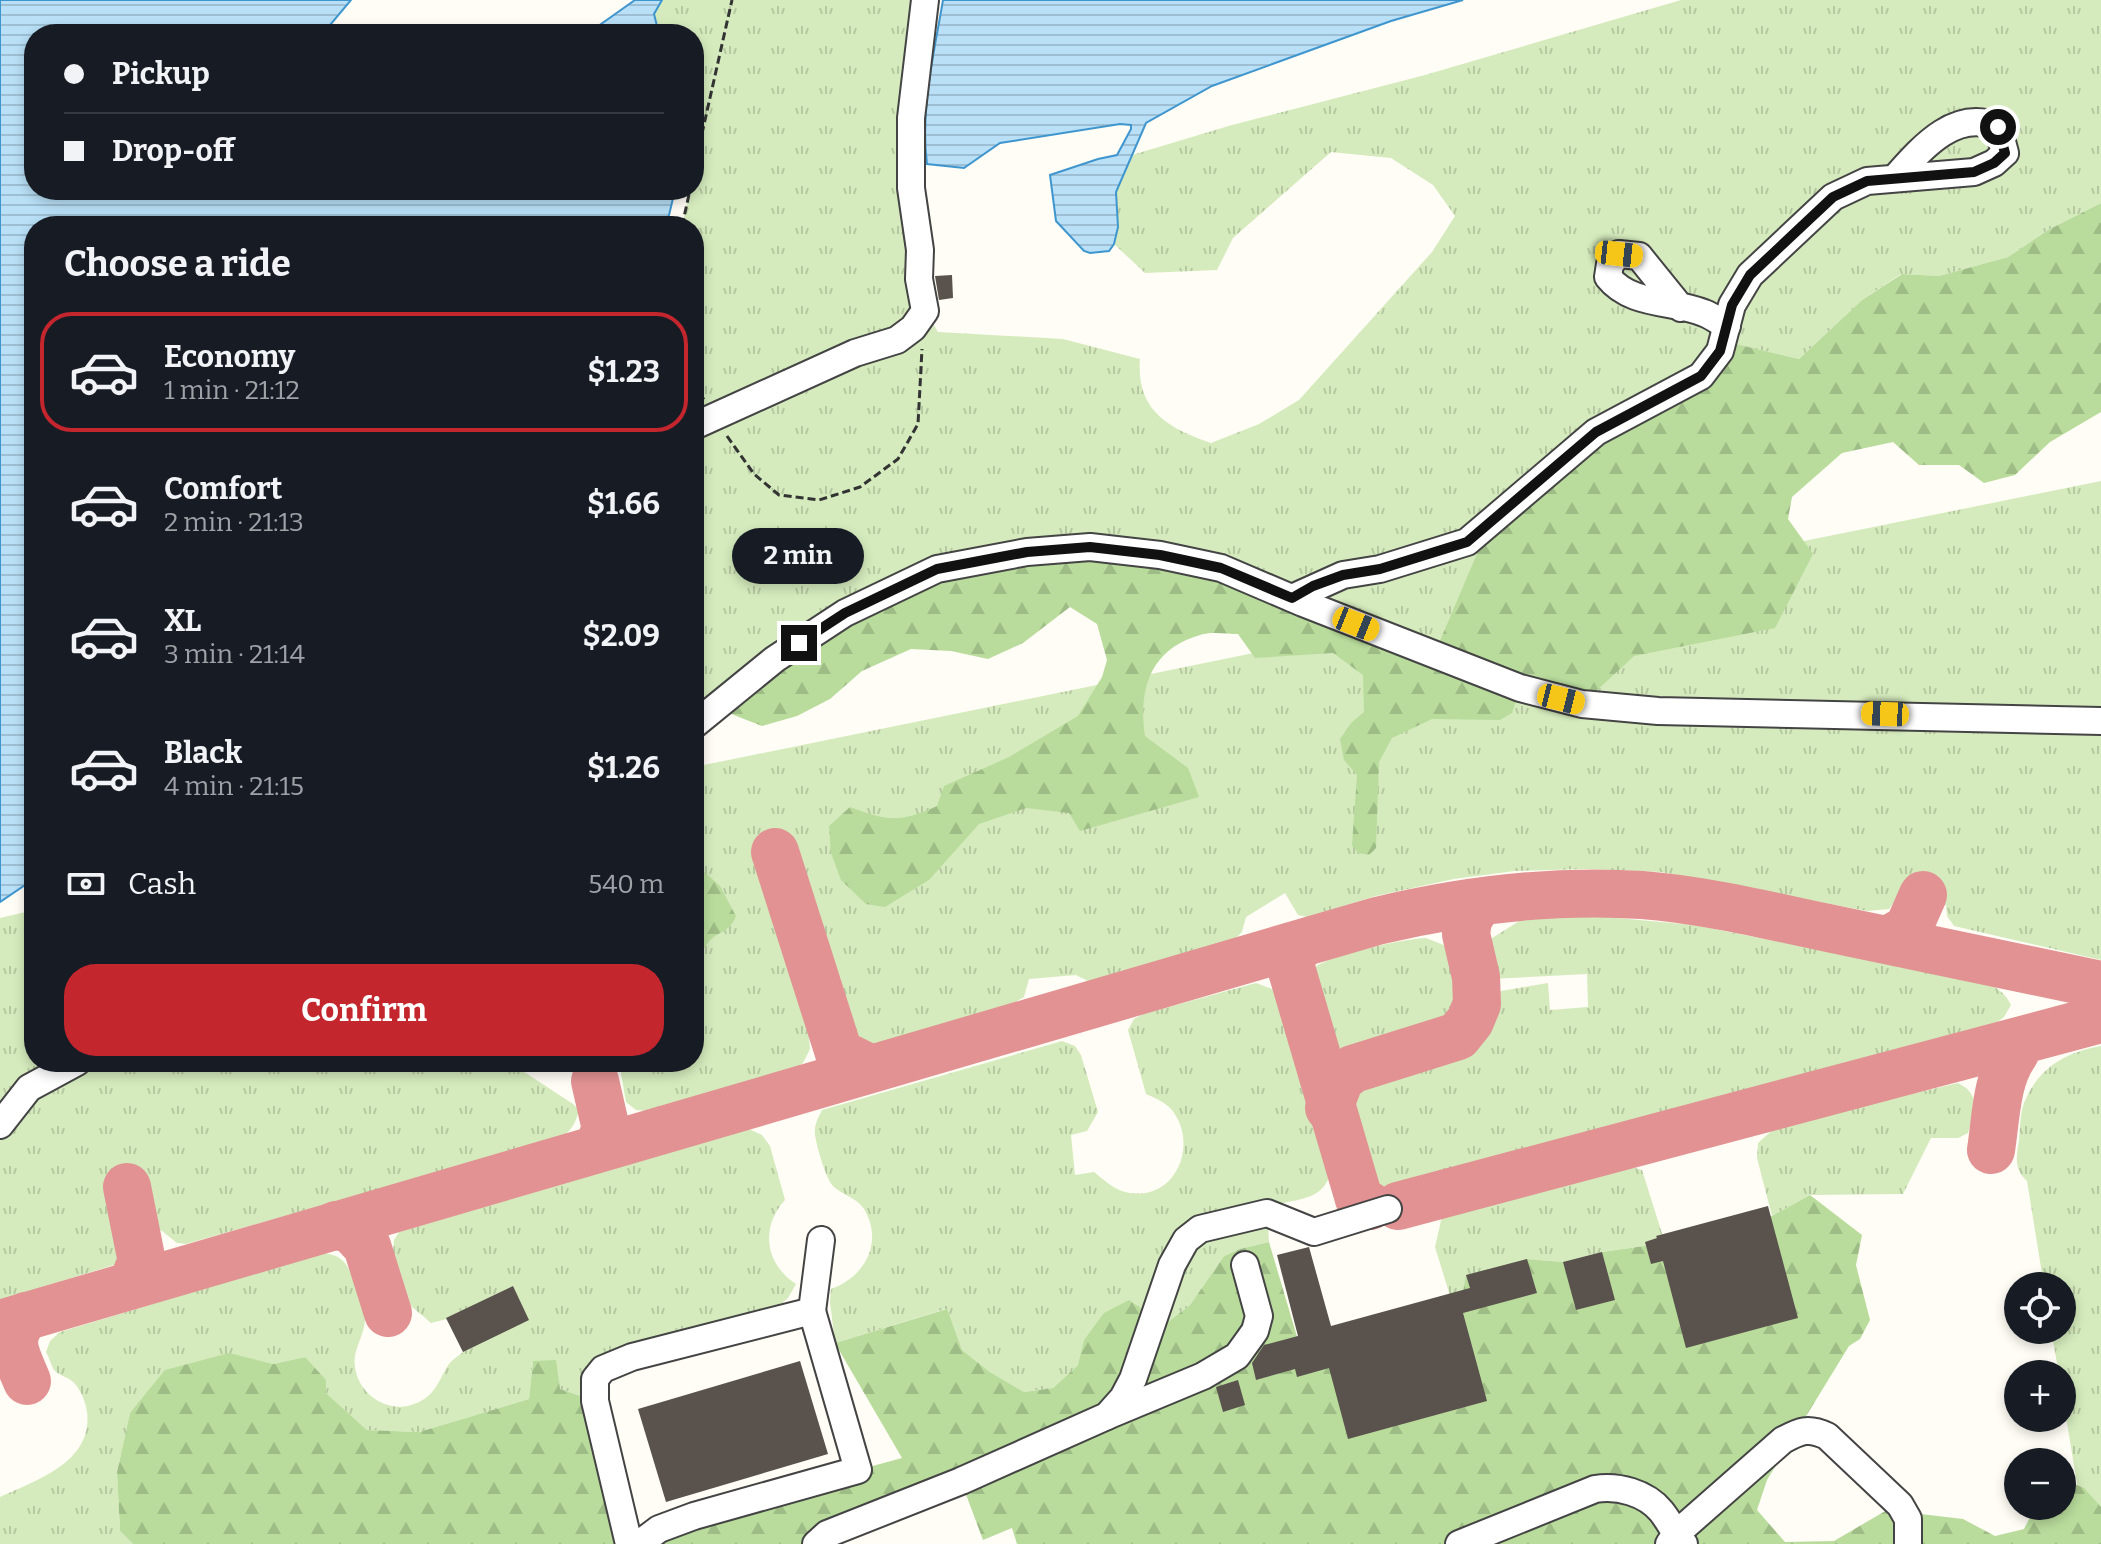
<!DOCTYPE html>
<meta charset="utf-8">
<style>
body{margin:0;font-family:Bitter,serif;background:#20242c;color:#f1f3f6;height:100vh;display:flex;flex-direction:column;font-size:30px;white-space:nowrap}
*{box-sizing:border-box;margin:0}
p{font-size:26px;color:#9ea1a6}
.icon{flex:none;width:44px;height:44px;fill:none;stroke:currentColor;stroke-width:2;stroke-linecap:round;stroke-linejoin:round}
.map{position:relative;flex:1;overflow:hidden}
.panel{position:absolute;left:24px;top:216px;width:680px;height:856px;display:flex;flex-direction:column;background:#171b24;border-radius:32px;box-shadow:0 4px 12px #0003}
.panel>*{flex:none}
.guide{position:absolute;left:24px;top:24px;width:680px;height:176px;border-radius:32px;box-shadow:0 4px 12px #0003;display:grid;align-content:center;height:176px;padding:0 40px;background:#171b24}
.fabs{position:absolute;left:2004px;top:1272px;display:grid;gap:16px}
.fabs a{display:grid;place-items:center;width:72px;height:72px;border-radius:50%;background:#171b24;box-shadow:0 4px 12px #0003;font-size:40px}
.end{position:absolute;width:36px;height:36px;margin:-18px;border:10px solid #111;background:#fff;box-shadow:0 0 0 4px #fff}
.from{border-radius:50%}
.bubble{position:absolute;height:56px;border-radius:28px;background:#171b24;box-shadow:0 4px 12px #0003;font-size:26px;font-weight:700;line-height:56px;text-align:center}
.car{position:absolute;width:24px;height:48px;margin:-24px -12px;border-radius:10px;box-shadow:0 0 6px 2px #0007;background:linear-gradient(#f5c518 24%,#345 0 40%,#f5c518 0 76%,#345 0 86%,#f5c518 0)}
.guide b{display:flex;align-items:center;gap:28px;height:76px;font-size:30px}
.guide b+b{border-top:2px solid #363941}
.guide i{width:20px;height:20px;background:#f1f3f6}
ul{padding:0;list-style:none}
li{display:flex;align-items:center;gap:24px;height:120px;margin:0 16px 12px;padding:0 24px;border:4px solid transparent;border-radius:32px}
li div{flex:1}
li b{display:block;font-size:30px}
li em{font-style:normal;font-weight:700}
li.on{border-color:#c4262e}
li>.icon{width:72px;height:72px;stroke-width:1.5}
h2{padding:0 40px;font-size:36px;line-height:96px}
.pay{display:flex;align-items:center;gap:20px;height:88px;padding:0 40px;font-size:30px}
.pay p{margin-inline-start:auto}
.action{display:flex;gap:16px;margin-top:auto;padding:16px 40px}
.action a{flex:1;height:92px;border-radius:32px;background:#c4262e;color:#fff;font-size:32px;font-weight:700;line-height:92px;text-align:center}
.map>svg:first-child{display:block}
.grass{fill:url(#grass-tufts)}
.forest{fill:url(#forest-firs)}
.water{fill:url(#water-rules);stroke:#3f96cf;stroke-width:2}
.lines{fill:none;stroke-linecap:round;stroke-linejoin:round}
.taxiway{stroke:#e29292;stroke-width:48}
.building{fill:#5a524d}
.minor-casing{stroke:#444;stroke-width:30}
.path{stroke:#333;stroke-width:3;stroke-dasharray:8 4;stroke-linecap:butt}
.minor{stroke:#fff;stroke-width:26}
.route{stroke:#111;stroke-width:10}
</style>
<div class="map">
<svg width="2101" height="1544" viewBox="0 0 2101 1544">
<defs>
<pattern id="grass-tufts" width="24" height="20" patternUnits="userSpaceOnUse" patternTransform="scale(2)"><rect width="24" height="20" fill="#d5ebbd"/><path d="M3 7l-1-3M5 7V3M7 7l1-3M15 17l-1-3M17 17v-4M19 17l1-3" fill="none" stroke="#b6c8a1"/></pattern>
<pattern id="forest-firs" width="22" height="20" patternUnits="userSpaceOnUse" patternTransform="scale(2)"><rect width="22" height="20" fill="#b9dc9c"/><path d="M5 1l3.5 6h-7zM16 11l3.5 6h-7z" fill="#9ebc85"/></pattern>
<pattern id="water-rules" width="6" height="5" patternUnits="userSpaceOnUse" patternTransform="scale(2)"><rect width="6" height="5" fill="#b9e0f7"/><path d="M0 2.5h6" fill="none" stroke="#9ebfd3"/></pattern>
</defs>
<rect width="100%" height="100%" fill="#fffdf5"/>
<g class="grass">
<path d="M662,0H925L919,300L938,332L1063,339L1140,359C1136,410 1167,428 1211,443L1259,424L1299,400L1432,252L1455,216L1433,185L1391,158L1331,152L1233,238L1217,270L1145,273L1114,244L1118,227L1116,192L1132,155L1232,125L1425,75L1681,0H2101V203L2048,230L2008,257L1939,276L1901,274L1862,300L1799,359L1735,344L1453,612L2101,481V960L1954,926L1947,916L1946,905L1895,901L1889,909L1867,911L1661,872L1587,869L1515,871L1454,879L1376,896L1307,917L1298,915L1285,893L1246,917L1242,932L1234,940L1096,981H1088L1076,975L1029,979L1024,997L1012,1004L875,1044C862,1044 855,1041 849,1030L797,864L810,1049L803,1063L795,1069L648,1111L636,1110L626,1102L619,1062H694V767L1367,630L1160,555L694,725V226H682L690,190H694L697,152L694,143V34H659L654,14Z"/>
<path d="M34,910V1062H509L573,1104L579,1110C576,1122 572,1130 562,1137L186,1244L177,1243L162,1231L113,1215L121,1255L114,1265L0,1300V918Z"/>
<path d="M1595,916L1694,925L1984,982C1997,987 2005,993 2011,1005L2004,1017L1996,1023L1382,1187C1348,1180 1348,1140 1342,1111L1358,1089L1457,1059L1473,1047L1483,1032L1489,993L1548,983L1550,1010L1588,1007L1587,974L1490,979L1483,953L1489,940L1524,918Z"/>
<path d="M1426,938L1446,946L1460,955L1469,977L1470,996L1465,1010L1452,1020L1405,1033L1351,1055C1342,1052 1331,1048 1323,1042C1307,1027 1294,985 1314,968C1331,954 1403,939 1426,938Z"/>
<path d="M1256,983L1280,992L1290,1002L1333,1156C1331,1201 1304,1198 1267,1206L1269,1242L1240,1249L1224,1256L1190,1305L1164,1325L1084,1340L1079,1364L1053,1388L1024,1392L990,1372L962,1350L946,1309L835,1343L830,1302L831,1289C865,1277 884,1242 864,1209C856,1197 844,1196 834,1187C826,1180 816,1145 815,1134C814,1125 818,1118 822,1110L1062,1041L1075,1046L1081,1055L1098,1112L1087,1131L1071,1135L1075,1175L1094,1172C1103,1179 1113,1189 1125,1192C1174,1204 1200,1146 1172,1110C1165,1102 1155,1098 1146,1094L1128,1030L1134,1019L1143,1014Z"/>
<path d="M2101,1046V1544H2087L2062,1393V1374H2059L2051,1330H2062V1286H2044L2027,1181C2014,1169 2016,1157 2019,1141C2020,1129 2020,1114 2024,1103C2038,1068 2066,1052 2101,1046Z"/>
<path d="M1958,1083C1982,1095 1974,1111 1968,1133L1958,1138H1931L1903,1194L1810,1195L1772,1216L1757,1158L1758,1143L1777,1126Z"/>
<path d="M749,1129L762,1135L770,1146L785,1200C760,1227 765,1264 796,1284L788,1298L780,1305L609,1357L595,1401L560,1389L533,1361L529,1399L419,1432L367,1430L326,1393L305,1357L273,1364L229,1354L130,1413L117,1472L120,1531L133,1544H0V1497C37,1480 93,1462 87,1412C86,1403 81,1391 75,1384C70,1377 59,1376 54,1370C51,1365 49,1357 46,1352L50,1341L60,1332L321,1253C330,1254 338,1255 344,1262C352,1270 364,1307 365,1319C365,1335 352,1350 355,1367C359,1397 392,1416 419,1402C437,1393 439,1379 449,1364C452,1360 458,1356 463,1352L447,1319L431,1323L411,1306L393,1251L394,1240L399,1232Z"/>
<polygon points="1621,1164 1642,1170 1665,1243 1602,1252 1563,1262 1527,1259 1467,1275 1462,1297 1451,1299 1435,1247 1442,1216"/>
</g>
<g class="forest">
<path d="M2101,203V412L2050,442L2015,475L1984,483L1959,465H1919L1893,442L1842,453L1792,497L1788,519L1813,554L1775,628L1634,656L1582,704L1520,688L1512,713L1500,720L1432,719L1392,738L1379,762L1376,848L1369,855L1358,853L1352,845L1357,775L1344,760L1340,739L1351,723L1364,712L1363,675L1333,653L1255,658L1238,634C1227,634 1211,631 1200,635C1150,649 1138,690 1145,736L1188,768L1199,797L1080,831L1069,813L1026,808L979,824L929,880L885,907L866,904L841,880L831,853L829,826L850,807C887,821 900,823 937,806L944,786L1009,757L1078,716L1102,677L1107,660L1097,624L1070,607L1023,643L988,659L951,651L911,649L862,671L830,699L797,716L762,726L716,708L937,569L1160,555L1434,655L1490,523L1596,432L1701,376L1736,344L1799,359L1862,300L1902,274L1939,276L2008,257L2048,230Z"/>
<path d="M694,857L702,870L720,886L736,916C729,934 716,931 707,944C702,951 702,954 694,959Z"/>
<polygon points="1810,1195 1862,1235 1856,1265 1870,1320 1860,1339 1849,1346 1767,1480 1757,1510 1785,1542 1834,1541 1887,1510 1963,1519 1995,1536 2024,1529 2036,1506 2062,1506 2062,1479 2084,1488 2101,1507 2101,1544 1017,1544 1012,1528 983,1540 961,1481 816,1544 648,1544 858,1470 902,1458 835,1343 947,1309 962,1350 990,1372 1024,1392 1053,1388 1078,1365 1084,1340 1104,1313 1129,1300 1164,1325 1190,1305 1224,1256 1240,1249 1269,1242 1298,1340 1462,1297 1466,1275 1527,1259 1563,1262 1602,1252 1665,1243 1772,1216"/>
<polygon points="229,1353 273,1364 305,1357 326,1380 326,1393 367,1430 419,1432 529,1399 533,1361 556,1360 560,1389 595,1401 628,1544 133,1544 120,1531 117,1472 130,1413 165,1370"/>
</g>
<g class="water">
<polygon points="0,0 351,0 330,25 328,34 34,34 34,190 675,190 669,215 662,226 34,226 34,879 0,902"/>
<polygon points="635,0 662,0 654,14 659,34 587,34"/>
<path d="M943,0H1463L1391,21L1212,86L1146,123L1116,192L1118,227L1114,244L1109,251L1090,253L1084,251L1056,221L1050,175L1098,159L1117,155L1131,129V125L1120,124L1000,143L964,168L927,164C920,109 934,54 943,0Z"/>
</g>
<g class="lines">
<g class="taxiway">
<polyline points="775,852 839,1053 861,1064"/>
<polyline points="1895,936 1908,929 1923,895"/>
<polyline points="1294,954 1290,964 1359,1199 1370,1206"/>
<polyline points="595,1081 606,1129 602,1138"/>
<polyline points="1329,1108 1340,1079 1353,1069 1458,1036 1470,1021 1477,1004 1476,977 1466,934 1468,920 1475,908"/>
<path d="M1991,1150C1996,1118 1996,1079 2015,1053"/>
<polyline points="127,1187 142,1262 137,1272"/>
<polyline points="1398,1206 2101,1019"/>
<polyline points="336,1225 352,1230 367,1246 388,1313"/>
<path d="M26,1316C5,1340 16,1354 27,1381"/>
<path d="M0,1324L1377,921C1464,900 1552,889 1642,895C1706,900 1770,916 1833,929C1922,948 2012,966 2101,985"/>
</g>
</g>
<g class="building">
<polygon points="952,275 953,298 939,300 935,276"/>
<polygon points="1768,1206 1798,1318 1686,1348 1663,1261 1651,1264 1645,1242 1657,1238 1656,1236"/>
<polygon points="1309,1247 1331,1326 1470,1288 1466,1275 1527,1259 1537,1293 1463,1313 1487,1401 1348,1439 1329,1368 1297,1377 1295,1369 1256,1380 1252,1363 1264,1345 1298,1336 1277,1255"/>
<polygon points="1602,1252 1615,1300 1576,1310 1563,1262"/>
<polygon points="513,1286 529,1320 463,1352 446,1318"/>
<polygon points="800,1361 828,1454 666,1502 638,1409"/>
<polygon points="1238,1380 1245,1405 1223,1412 1216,1387"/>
</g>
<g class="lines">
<g class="minor-casing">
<g id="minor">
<path d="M1681,308L1639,256L1619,254L1610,264L1608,277C1631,306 1672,300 1704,313C1712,316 1720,322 1727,326"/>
<polyline points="694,426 855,353 897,340 913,328 925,311 919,279 920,250 911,188 911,118 925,0"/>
<path d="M1292,598L1343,575L1380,569L1467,542L1596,432L1701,376L1720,351L1732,305L1750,275L1833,197L1867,181L1974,172L1994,163L2005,153L1998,127C1955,108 1921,149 1895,178"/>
<polyline points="694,725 775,659 845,613 937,569 1027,552 1090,547 1160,555 1221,568 1303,603 1520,688 1582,704 1658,711 2101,721"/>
<polyline points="0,1125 29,1088 77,1062"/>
<polyline points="1107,1416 1203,1376 1237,1356 1255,1331 1259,1316 1245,1265"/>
<polyline points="629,1544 595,1401 595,1379 603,1369 632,1357 812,1311 821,1240"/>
<polyline points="639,1544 659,1529 694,1516 858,1470 812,1311"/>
<polyline points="816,1544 827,1534 961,1481 1107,1416 1123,1398 1133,1379 1172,1265 1186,1240 1200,1229 1267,1213 1314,1232 1388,1209"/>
<path d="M1459,1544L1595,1489C1618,1485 1646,1493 1661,1511C1670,1522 1675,1534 1684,1544"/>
<path d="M1669,1544L1676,1534L1783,1440C1800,1431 1808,1427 1827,1436L1900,1505L1908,1519V1544"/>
</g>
</g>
<g class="path">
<polyline points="694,169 732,0"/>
<polyline points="682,226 690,190"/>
<polyline points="694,382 704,400"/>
<polyline points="727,436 754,474 779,495 819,500 860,487 898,459 918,424 922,349"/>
</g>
<use href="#minor" class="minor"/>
</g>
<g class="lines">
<polyline class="route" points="799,643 845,613 937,569 1027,552 1090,547 1160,555 1221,568 1292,598 1313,586 1343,575 1380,569 1467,542 1596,432 1701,376 1720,351 1732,305 1750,275 1833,197 1867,181 1974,172 1994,163 2005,153 1998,127"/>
</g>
</svg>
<div class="fabs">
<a><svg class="icon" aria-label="locate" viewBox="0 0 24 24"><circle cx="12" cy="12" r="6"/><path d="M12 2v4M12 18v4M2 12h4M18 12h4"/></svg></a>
<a>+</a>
<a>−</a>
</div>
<i class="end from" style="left:1998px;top:127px"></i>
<i class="end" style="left:799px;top:643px"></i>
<div class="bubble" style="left:732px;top:528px;width:132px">2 min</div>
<i class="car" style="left:1619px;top:254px;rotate:96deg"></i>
<i class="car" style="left:1356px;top:624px;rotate:112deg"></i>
<i class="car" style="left:1561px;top:699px;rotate:104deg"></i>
<i class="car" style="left:1885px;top:714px;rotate:272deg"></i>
<div class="guide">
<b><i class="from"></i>Pickup</b>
<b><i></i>Drop-off</b>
</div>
<section class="panel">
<h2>Choose a ride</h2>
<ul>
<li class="on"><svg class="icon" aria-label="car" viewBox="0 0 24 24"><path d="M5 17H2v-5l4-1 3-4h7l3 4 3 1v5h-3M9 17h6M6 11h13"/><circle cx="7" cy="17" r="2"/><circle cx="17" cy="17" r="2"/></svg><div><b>Economy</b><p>1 min · 21:12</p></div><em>$1.23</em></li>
<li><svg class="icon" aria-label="car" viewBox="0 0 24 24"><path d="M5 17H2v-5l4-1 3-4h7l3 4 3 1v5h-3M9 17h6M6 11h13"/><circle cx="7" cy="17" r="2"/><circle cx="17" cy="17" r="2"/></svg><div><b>Comfort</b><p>2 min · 21:13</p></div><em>$1.66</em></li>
<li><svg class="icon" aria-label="car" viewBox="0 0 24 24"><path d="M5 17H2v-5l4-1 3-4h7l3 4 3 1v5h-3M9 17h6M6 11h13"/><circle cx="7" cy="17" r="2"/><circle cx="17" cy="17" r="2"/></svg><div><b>XL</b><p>3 min · 21:14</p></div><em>$2.09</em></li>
<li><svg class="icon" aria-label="car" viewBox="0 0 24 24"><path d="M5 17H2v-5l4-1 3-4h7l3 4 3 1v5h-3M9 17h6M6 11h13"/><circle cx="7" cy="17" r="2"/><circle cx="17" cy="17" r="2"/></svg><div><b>Black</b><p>4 min · 21:15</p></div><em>$1.26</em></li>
</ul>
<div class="pay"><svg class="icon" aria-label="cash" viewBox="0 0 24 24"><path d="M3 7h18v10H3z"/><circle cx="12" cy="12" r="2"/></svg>Cash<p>540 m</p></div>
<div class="action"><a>Confirm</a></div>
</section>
</div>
